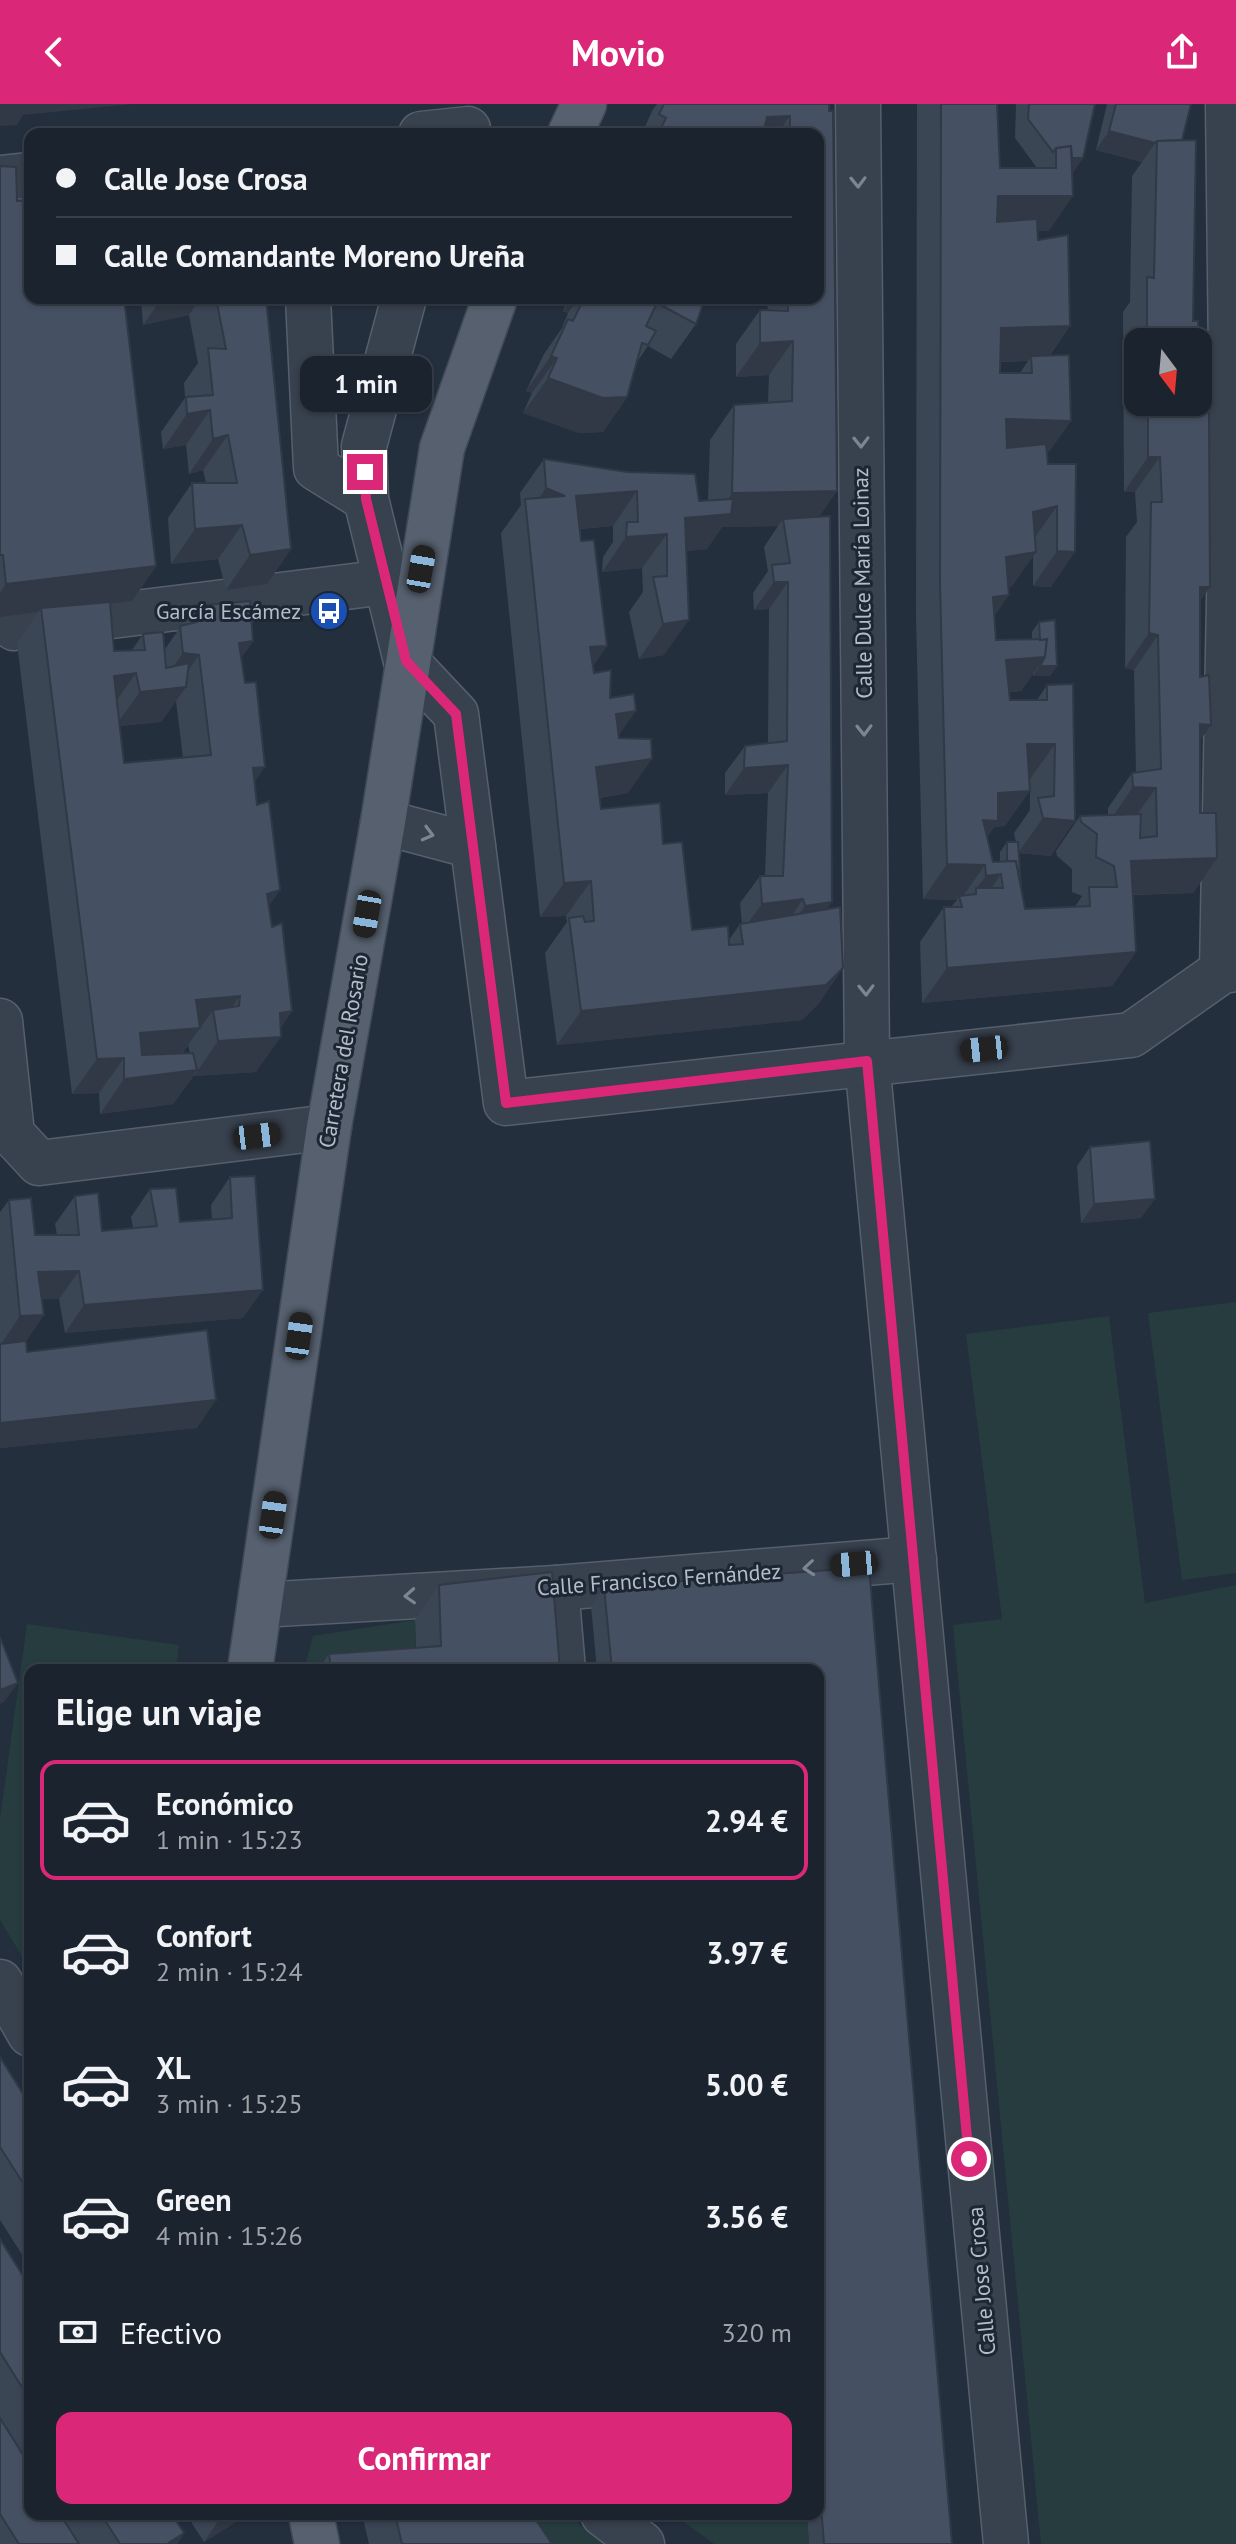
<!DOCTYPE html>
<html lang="es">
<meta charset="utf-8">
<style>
body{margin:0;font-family:"PT Sans",sans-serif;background:#242b36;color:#f1f3f6;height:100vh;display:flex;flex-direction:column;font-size:30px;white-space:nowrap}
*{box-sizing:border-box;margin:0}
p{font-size:26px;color:#a0a4aa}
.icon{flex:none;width:44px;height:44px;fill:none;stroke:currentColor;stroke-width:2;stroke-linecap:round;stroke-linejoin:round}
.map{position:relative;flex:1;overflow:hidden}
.panel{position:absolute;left:24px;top:1560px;width:800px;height:856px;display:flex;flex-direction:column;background:#1b232e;border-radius:16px;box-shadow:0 2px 6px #0004,0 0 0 2px #39404a}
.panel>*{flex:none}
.guide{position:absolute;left:24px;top:24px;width:800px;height:176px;border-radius:16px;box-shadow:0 2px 6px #0004,0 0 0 2px #39404a;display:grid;align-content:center;height:176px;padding:0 32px;background:#1b232e}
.needle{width:52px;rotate:164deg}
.buttons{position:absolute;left:1124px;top:224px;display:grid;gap:16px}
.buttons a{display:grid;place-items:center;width:88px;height:88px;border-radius:16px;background:#1b232e;box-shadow:0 2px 6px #0004,0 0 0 2px #39404a;font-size:40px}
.end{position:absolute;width:36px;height:36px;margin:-18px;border:10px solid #db2777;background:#fff;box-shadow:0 0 0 4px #fff}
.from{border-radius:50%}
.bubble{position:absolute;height:56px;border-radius:16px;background:#1b232e;box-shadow:0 2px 6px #0004,0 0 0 2px #39404a;font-size:26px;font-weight:700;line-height:56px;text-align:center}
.car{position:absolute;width:24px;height:48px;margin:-24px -12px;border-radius:10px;box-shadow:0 0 6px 2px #0007;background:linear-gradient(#222 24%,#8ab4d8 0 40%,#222 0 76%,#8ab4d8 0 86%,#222 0)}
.guide b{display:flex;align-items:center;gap:28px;height:76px;font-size:30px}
.guide b+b{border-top:2px solid #39404a}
.guide i{width:20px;height:20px;background:#f1f3f6}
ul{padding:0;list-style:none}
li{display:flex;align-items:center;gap:24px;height:120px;margin:0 16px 12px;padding:0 16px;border:4px solid transparent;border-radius:16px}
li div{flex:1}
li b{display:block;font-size:30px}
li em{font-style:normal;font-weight:700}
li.active{border-color:#db2777}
li>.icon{width:72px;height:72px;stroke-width:1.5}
h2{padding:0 32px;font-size:36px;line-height:96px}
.pay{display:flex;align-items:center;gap:20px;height:88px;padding:0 32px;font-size:30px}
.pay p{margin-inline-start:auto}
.button{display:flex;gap:16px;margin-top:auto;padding:16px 32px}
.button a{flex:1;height:92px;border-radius:16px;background:#db2777;color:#fff;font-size:32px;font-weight:700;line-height:92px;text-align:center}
header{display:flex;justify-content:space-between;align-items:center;height:104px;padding:0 32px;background:#db2777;color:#fff;font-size:36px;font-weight:700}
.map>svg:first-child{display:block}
.green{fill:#263c3f}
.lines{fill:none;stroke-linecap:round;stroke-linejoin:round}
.minor-casing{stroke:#565f6c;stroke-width:47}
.major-casing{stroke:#414a57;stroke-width:47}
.minor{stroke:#38414e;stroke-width:44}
.major{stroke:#56606e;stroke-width:44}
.wall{fill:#3b4654;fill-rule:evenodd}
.shaded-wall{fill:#303945}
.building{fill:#455162;stroke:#303945;stroke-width:2}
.oneway{stroke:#7c8592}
.route{stroke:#db2777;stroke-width:10}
.labels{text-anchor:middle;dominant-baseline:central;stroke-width:6;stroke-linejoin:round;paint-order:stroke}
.street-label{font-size:22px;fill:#b4bcc9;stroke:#1d2633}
.poi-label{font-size:22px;fill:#b4bcc9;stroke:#1d2633;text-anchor:end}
</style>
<header><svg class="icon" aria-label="back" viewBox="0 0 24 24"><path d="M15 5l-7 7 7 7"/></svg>Movio<svg class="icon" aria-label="share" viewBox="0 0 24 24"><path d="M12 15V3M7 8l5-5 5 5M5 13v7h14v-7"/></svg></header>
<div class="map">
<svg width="1236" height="2440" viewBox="0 0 1236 2440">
<rect width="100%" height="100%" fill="#242f3e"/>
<g class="green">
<polygon points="1236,1198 1236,1469 1182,1476 1148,1209"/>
<polygon points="1109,1212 1145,1499 1236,1481 1236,2440 1041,2440 953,1521 1002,1515 966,1230"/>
<polygon points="415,1516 416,1566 304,1566 313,1532"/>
<polygon points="27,1520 179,1541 176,1566 30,1566 30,1865 0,1816 0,1715"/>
<polygon points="502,2410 566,2410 605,2440 506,2440"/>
<polygon points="673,2410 807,2410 809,2440 714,2440"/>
</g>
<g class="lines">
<g class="minor-casing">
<g id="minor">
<polyline points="858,0 867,957 1006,2440"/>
<polyline points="421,30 468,25"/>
<polyline points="0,74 30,71"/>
<polyline points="308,194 316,364 366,395"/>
<polyline points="404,194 364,342 366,395 406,557 456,610 506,999 1131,931 1222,867 1236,865"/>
<polyline points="14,524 386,478"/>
<polyline points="383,718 473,742"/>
<polyline points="1222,867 1232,337 1228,0"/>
<polyline points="0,917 12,1030 39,1059 329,1023"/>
<polyline points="556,1484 563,1566"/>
<polyline points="260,1501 556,1484 914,1455"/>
<polyline points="0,1878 30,1930"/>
<polyline points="603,2410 642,2440"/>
</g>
</g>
<g class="major-casing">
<g id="major">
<polyline points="570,30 584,0"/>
<polyline points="250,1566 329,1023 383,718 442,344 495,194"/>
<polyline points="311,2410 317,2440"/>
</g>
</g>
<use href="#minor" class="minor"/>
<use href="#major" class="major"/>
</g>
<g class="wall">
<path d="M657,0H829L819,413L828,805L843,864L819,899L802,916L557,941L545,849L567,818L566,812L540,813L501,429L521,401L520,389L544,355L699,397L708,396L710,336L734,301L768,298L769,271L736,273V240L760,206H768L767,199H760V194H818V30H642L652,7ZM613,422V438L603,453L602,468L642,464L643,488L629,508L639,555L664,551L686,447L707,445L722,423L778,422L764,443L768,467L753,489L754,506L769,505L768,639L745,642L725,669V691L768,689L765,772H760L740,799L742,820H740L729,836L692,826L663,740L601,705L600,694L628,689L619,631L610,594L594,569L593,562L607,542L581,437L580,425Z"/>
<path d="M917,0H997L1000,64H1037L1015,34L1016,0H1095L1083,54L1072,70L1049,127H1038V136L1070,222L1049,252L1071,317L1047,350L1048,360H1076L1051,483L1033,482V452L1012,482L1009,483L994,512L996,536H1032V528L1039,518L1057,562L1050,572H1033V570L1021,587L1009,588L1010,596H1037L1047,581L1073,580L1051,752L1019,749L1021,782L1025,805L1075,803L1082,792L1072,788V765L1057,752L1056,747L1080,712L1108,711V704L1132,669H1136L1134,566L1125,564L1126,433L1137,418L1135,388H1124L1123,208L1130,198L1132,72L1142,58L1096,46L1107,0H1191L1182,36L1193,217L1198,238H1138V298H1198L1200,709L1217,754L1193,789L1133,791L1136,848L1112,882L922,899L920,838L944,803H951L957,796L923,795L916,514ZM1028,257L1020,269H1000V258ZM1029,675H1030V706L1014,729L1016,738H1007L1000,748V758H993L987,733L994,723L1005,722Z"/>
<path d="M0,62L17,97L156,462L132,497L110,499L114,547L132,546L143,530L165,545L195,502L253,537L241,554L257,701L280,786L269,801L272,823L292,907L281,923L256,968L194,972V971L173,1000L100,1010L99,989L72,990L17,539L38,508L0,513ZM176,597L183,654L124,659L119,622L161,618ZM197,928L188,941L190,949L182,950Z"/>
<polygon points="141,194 266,194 291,445 267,480 226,486 218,455 171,460 168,414 192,379 206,379 203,366 189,370 186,341 163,345 161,328 185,294 184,279 198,259 189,211 143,221"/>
<polygon points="568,194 702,194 699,198 696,220 671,255 648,242 637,258 627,293 603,328 579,329 523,309 532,289 526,287 544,250 562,224 568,209 563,207"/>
<polygon points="1090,1043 1141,1114 1081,1119 1077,1062"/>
<polygon points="230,1073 243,1214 65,1229 59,1195 42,1195 44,1211 26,1237 27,1248 197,1324 0,1344 0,1108 9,1096 35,1131 57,1131 55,1120 75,1092 102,1127 133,1124 131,1113 150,1085 180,1118 212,1116 211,1101"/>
<polygon points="869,1463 952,2440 809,2440 807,2410 818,2410 818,1566 597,1566 591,1502 604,1483"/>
<polygon points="439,1481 560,1566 318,1566 329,1550 416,1544 415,1516"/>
<polygon points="0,1953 30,2001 30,2163 0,2116"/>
<polygon points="0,2135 30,2183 30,2410 172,2410 184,2429 177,2440 0,2440"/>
<polygon points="186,2410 246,2410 244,2413 204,2438"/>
<polygon points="362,2410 532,2410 552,2440 369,2440"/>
</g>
<g class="shaded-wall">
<polygon points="0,0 133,0 23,11 17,21 0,22"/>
<polygon points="790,12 777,30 739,30 743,25 767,13"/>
<polygon points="1109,27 1155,39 1142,58 1096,46"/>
<polygon points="1059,54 1083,54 1069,74 1056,64"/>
<polygon points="998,92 1073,92 1049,127 974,126"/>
<polygon points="162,194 200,194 189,211 143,221"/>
<polygon points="572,194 579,194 568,209 563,207"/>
<polygon points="683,194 702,194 687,216"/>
<polygon points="764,194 771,194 767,199 760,199"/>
<polygon points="1070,222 1045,256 1031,252 1028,257 976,258 1001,224"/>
<polygon points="793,237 769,271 736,273 760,239"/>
<polygon points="551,252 557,254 532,289 526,287"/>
<polygon points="548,274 627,293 603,328 579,329 523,309"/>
<polygon points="210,306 186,341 163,345 187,310"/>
<polygon points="1006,315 1071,317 1046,352 982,350"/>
<polygon points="228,331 203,366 189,370 213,335"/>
<polygon points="1148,353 1160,353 1135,388 1124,388"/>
<polygon points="546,384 565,392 527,411"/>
<polygon points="637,387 613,422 552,427 576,392"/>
<polygon points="837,387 813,422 783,415 778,422 722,423 707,445 667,449 685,414 716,412 732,389"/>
<polygon points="1057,402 1033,436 1033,408"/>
<polygon points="242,421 218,455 171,460 195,425"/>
<polygon points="667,430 642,464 602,468 626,433"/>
<polygon points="291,445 267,480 226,486 250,451"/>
<polygon points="1057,447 1075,448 1051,483 1033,482"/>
<polygon points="1036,448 1012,482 981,488 1006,453"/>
<polygon points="156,462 132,497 41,508 41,504 38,508 0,513 0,489 6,480"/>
<polygon points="774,478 788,478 769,505 754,506"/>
<polygon points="1200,483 1210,483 1186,518"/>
<polygon points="1009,491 985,526 993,493"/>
<polygon points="689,516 664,551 639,555 663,520"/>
<polygon points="1149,529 1158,531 1134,566 1125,564"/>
<polygon points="253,537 229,572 239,539"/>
<polygon points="607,542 583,576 590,543"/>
<polygon points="183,549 199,551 176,584 186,583 161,618 115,622 140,588 158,584"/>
<polygon points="1045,553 1021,587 982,590 1006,556"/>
<polygon points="1040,562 1057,562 1050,572 1033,572"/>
<polygon points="136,569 112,603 114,572"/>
<polygon points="636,607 612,641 616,610"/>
<polygon points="1200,620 1211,621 1187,655"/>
<polygon points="1027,640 1055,640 1030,675 1003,675"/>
<polygon points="652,655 628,689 572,698 596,663"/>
<polygon points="788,661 768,689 725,691 744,664"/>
<polygon points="265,663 241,698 253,664"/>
<polygon points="1133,683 1156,684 1131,719 1109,718"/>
<polygon points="1030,687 1005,722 994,723 974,752 959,751 998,689"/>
<polygon points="1043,714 1075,717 1051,752 1018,749"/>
<polygon points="1217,754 1193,789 1111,791 1131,757"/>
<polygon points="947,760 985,761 960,796 959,792 957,796 923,795"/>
<polygon points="1001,770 977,805 976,785 986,772"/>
<polygon points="591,777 566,812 540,813 564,779"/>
<polygon points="280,786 255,821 267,790"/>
<polygon points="803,795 784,823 742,827 762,800"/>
<polygon points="832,798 813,826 785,829 805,802"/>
<polygon points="1136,848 1112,882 922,899 947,864"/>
<polygon points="843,864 819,899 802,916 557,941 581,907"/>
<polygon points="240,892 216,925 213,906 175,959 124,954 99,989 72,990 97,955 196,896"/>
<polygon points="292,907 273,934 281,933 256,968 194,972 218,937 280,909"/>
<polygon points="197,966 173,1000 100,1010 124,975"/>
<polygon points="1155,1095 1141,1114 1081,1119 1094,1100"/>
<polygon points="79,1167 59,1195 19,1196 38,1168"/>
<polygon points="263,1186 243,1214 65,1229 84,1201"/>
<polygon points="44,1211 25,1239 1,1240 20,1212"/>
<polygon points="216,1296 197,1324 0,1344 0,1319"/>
<polygon points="18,1579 4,1598 0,1600 0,1586"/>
<polygon points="223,2410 246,2410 244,2413 204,2438"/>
<polygon points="184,2429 177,2440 167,2440"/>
</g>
<g class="building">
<polygon points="664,0 829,0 829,7 833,7 837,387 732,389 734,301 792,297 793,237 760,239 760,206 788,207 788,194 818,194 818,30 790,30 790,12 767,13 763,30 756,30 743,25 741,30 658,30 666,14 659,10"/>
<polygon points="941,0 997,0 1000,64 1056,64 1056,44 1071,42 1073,92 998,92 997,118 1037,115 1038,136 1068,131 1070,222 1001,224 1000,269 1032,269 1031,252 1069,251 1071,317 1006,315 1007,344 1046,340 1048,360 1076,360 1075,448 1057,447 1057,402 1033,408 1036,448 1006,453 1009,491 993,493 996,536 1047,535 1045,553 1006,556 1010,596 1047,596 1047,581 1073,580 1075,717 1043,714 1038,694 1054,692 1055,640 1027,640 1030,687 998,689 998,717 983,716 993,758 1016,757 1025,805 1090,802 1089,783 1117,783 1114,762 1096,753 1097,730 1081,718 1080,712 1141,710 1140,734 1157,732 1156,684 1133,683 1132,669 1161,665 1158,531 1149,529 1151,398 1162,398 1160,353 1148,353 1148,298 1198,298 1198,259 1199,308 1209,307 1210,483 1200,483 1200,573 1209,571 1211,621 1200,620 1200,709 1216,709 1217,754 1131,757 1136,848 947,864 944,803 962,803 959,792 976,790 976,784 1003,784 1001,770 986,772 985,761 947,760 940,479"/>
<polygon points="1029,0 1095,0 1083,54 1072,54 1071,42 1056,44 1053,48 1028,15"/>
<polygon points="1116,0 1191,0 1182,36 1157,37 1155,39 1109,27"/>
<polygon points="1196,36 1193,217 1198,217 1198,238 1147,238 1147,173 1154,174 1157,37"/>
<polygon points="0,62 16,63 17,97 30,96 30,194 124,194 156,462 6,480 3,451 0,451"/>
<polygon points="216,194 266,194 291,445 250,451 242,421 195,425 192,379 237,379 228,331 213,335 210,306 187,310 186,293 213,291 208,244 226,245"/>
<polygon points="584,194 687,194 703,200 696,220 657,199 646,222 656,227 648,241 642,239 627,293 603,294 548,274 557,254 551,252 568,215 573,217"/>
<polygon points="544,355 627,368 695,370 699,397 733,395 731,410 685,414 689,516 663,520 653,473 667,472 667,430 626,433 627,418 638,418 637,387 576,392 581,437 594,436 607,542 590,543 594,569 611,566 610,594 634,590 636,607 616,610 619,634 651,635 652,655 596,663 601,705 660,699 663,740 682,738 692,826 728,822 729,841 743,840 740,820 840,803 843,864 826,881 581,907 569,814 583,812 585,818 594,817 591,777 564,779 525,395 565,392 546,384"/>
<polygon points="830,412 832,798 805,802 803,795 762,800 760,772 783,772 788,661 744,664 745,642 787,637 788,478 774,478 772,461 790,459 783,415"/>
<polygon points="250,497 253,537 239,539 245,579 256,578 265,663 253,664 257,701 269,697 280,786 267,790 272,823 282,819 292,907 280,909 281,933 218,937 213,906 239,902 240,892 196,896 200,924 140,929 142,951 193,949 197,966 124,975 124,954 97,955 41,504 110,498 114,547 145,546 143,530 163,528 166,564 189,559 186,583 140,588 136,569 114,572 124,659 211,651 199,551 183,549 180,522 197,518 195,502"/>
<polygon points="1055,516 1057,562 1040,562 1045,553 1047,535 1040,536 1039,518"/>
<polygon points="1007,738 1018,738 1021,782 1016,757 1007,757"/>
<polygon points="1150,1037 1155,1095 1094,1100 1090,1043"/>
<polygon points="255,1072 263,1186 84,1201 79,1167 38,1168 44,1211 20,1212 9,1096 31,1094 35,1131 79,1131 75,1092 98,1089 102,1127 157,1122 150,1085 176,1084 180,1118 232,1114 230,1073"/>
<polygon points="207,1226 216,1296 0,1319 0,1240 26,1237 27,1248"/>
<polygon points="869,1463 952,2440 824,2440 818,2363 818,1566 612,1566 604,1483"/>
<polygon points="552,1468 560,1566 331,1566 329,1550 441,1542 439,1481"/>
<polygon points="0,1533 18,1579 0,1586"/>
<polygon points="0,1953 30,2001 30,2090 0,2043"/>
<polygon points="0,2135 30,2183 30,2296 0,2248"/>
<polygon points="0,2314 30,2362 30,2410 60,2410 79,2440 19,2440 0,2410"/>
<polygon points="101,2410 172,2410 184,2429 167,2440 120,2440"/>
<polygon points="395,2410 532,2410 552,2440 402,2440"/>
</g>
<defs><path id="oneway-chevron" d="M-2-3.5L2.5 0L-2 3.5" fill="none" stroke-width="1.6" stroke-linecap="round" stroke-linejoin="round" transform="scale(2)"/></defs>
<g class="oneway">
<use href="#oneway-chevron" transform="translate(858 78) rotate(89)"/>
<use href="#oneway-chevron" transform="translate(861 338) rotate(89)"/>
<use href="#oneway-chevron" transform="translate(864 626) rotate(89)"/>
<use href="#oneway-chevron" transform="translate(428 730) rotate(15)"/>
<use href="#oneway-chevron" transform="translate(866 886) rotate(89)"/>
<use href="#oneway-chevron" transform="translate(809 1464) rotate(175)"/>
<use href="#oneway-chevron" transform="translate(410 1492) rotate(177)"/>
</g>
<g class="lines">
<polyline class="route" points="365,368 366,395 406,557 456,610 506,999 867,957 969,2055"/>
</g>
<defs>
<g id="bus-disc" transform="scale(2)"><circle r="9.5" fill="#1a4fb4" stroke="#1d2633"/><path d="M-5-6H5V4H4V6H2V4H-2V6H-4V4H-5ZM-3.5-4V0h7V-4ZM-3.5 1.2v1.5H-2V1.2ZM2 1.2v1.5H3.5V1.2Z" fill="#fff"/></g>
</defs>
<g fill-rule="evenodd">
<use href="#bus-disc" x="329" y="507"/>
</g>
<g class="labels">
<g class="street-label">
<text transform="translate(862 479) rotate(-91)">Calle Dulce María Loinaz</text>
<text transform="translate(343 947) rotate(-80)">Carretera del Rosario</text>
<text transform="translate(659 1475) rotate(-4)">Calle Francisco Fernández</text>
<text transform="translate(981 2177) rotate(-95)">Calle Jose Crosa</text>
</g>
<g class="poi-label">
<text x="301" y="507">García Escámez</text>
</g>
</g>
</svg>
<div class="buttons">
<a><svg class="needle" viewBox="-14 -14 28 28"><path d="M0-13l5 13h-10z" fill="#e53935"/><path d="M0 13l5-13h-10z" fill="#a0a4aa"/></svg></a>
</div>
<i class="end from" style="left:969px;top:2055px"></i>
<i class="end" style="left:365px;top:368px"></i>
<div class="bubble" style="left:300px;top:252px;width:132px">1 min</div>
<i class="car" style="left:421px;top:465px;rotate:10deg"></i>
<i class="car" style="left:367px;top:810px;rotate:190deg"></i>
<i class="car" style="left:984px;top:945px;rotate:264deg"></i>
<i class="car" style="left:257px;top:1032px;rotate:83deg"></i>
<i class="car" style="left:299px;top:1232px;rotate:8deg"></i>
<i class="car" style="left:273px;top:1411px;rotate:8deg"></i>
<i class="car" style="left:854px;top:1460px;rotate:265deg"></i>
<div class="guide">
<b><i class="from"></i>Calle Jose Crosa</b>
<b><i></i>Calle Comandante Moreno Ureña</b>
</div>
<section class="panel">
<h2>Elige un viaje</h2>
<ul>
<li class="active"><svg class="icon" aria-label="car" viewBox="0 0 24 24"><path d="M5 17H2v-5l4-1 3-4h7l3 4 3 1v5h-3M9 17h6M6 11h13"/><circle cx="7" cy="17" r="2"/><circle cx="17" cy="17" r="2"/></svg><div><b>Económico</b><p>1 min · 15:23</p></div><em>2.94 €</em></li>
<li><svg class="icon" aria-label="car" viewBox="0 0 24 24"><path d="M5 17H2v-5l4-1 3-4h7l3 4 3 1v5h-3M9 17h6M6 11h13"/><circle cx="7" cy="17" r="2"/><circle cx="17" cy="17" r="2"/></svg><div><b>Confort</b><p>2 min · 15:24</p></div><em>3.97 €</em></li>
<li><svg class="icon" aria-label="car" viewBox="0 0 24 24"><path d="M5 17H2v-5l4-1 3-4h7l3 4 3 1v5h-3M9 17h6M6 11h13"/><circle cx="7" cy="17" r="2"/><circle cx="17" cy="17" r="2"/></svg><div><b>XL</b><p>3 min · 15:25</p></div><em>5.00 €</em></li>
<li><svg class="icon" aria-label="car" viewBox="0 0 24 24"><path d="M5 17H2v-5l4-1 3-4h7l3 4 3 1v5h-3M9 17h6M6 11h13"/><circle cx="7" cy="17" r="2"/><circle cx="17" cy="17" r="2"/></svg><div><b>Green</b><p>4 min · 15:26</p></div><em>3.56 €</em></li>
</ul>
<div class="pay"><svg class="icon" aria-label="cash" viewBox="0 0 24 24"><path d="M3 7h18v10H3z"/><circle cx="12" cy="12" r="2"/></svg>Efectivo<p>320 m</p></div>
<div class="button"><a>Confirmar</a></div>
</section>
</div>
